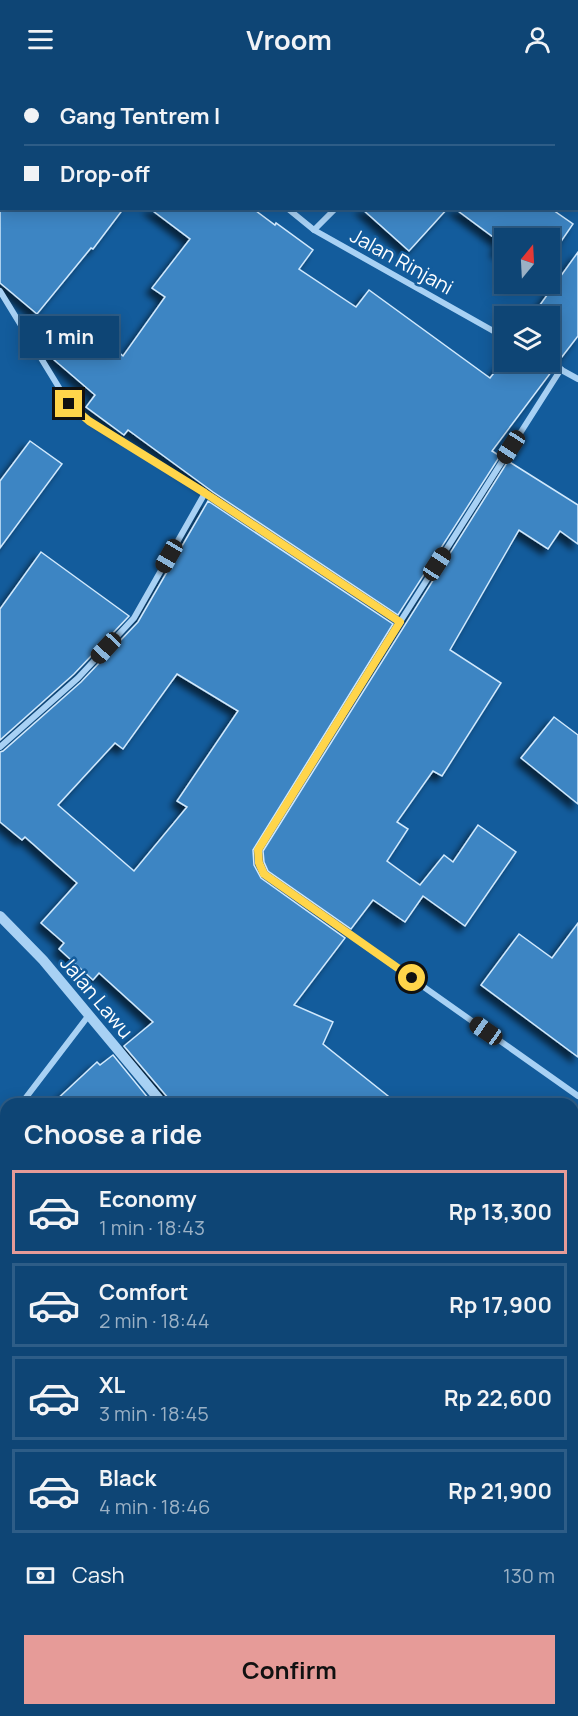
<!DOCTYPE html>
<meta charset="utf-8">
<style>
body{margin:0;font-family:Manrope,sans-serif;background:#174c7a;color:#f1f3f6;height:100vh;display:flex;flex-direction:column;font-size:22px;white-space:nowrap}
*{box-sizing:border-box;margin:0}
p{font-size:20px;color:#9bb1c5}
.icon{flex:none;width:33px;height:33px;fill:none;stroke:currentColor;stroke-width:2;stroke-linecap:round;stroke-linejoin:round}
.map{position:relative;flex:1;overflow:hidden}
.panel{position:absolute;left:0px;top:1020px;width:579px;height:618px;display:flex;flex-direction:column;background:#0e4575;border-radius:18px 18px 0 0;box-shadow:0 3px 15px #0003,0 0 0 2px #2e5d87}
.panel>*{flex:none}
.banner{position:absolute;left:0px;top:0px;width:579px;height:132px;box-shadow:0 3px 15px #0003,0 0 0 2px #2e5d87;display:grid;align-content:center;height:132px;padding:0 24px;background:#0e4575}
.needle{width:39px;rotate:18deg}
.controls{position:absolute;left:494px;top:150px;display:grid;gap:12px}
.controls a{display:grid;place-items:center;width:66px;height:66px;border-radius:0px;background:#0e4575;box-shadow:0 3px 15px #0003,0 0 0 2px #2e5d87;font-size:30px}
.end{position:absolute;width:27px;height:27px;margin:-14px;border:8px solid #ffd54a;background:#111;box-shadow:0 0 0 3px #111}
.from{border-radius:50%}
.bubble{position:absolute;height:42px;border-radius:0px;background:#0e4575;box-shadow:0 3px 15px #0003,0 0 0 2px #2e5d87;font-size:20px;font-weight:700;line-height:42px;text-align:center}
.car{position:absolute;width:18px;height:36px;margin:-18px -9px;border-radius:8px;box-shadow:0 0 4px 2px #0007;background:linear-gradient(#222 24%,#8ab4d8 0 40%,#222 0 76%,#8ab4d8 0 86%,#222 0)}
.banner b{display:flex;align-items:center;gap:21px;height:57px;font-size:22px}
.banner b+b{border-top:2px solid #2e5d87}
.banner i{width:15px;height:15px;background:#f1f3f6}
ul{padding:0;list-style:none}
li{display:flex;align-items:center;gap:18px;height:84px;margin:0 12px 9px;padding:0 12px;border:3px solid #2e5d87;border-radius:0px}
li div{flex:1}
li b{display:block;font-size:22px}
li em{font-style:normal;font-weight:700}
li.selected{border-color:#e69b98}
li>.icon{width:54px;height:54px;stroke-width:1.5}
h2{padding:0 24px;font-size:27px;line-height:72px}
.pay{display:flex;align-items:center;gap:15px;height:66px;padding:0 24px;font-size:22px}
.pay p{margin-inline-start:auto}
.button{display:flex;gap:12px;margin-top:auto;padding:12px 24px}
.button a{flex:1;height:69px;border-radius:0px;background:#e69b98;color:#111;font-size:24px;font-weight:700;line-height:69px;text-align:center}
header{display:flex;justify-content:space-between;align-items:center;height:78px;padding:0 24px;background:#0e4575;font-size:27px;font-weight:700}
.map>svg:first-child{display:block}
.building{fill:#3c85c3;stroke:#d1e9fd;stroke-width:1.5;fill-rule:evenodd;filter:url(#shadow)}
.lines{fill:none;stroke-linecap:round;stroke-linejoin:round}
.service{stroke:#a8d1f4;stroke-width:4.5}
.minor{stroke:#a8d1f4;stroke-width:6}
.tertiary{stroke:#a8d1f4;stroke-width:10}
.route{stroke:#ffd54a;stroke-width:8}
.labels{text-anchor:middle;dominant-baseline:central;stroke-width:5;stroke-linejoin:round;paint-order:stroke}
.street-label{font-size:20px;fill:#fff;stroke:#135c9c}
</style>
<header><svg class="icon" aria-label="menu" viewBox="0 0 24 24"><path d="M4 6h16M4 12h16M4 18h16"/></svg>Vroom<svg class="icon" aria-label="person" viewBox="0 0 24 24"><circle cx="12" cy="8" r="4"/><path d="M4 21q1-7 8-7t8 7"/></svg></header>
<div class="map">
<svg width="578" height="1638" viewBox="0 0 578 1638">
<defs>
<filter id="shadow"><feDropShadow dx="-5.5" dy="5.5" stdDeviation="3" flood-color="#0009"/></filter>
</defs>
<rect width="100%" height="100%" fill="#135c9c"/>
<g class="building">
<polygon points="0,130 124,130 93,171 91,170 37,236 0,205"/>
<polygon points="149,130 252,130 275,147 276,145 313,172 299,191 356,229 369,212 490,300 504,282 504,284 542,284 544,288 552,293 492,373 500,378 398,537 213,414 128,352 124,357 86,329 95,317 46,275 76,239 123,278 165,219 152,210 190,161"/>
<polygon points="361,130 448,130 409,173"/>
<polygon points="454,130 550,130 573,146 549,181 549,160 504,160 504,177 496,172 501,165"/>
<polygon points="578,174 578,258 558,284 549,279 549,238 532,238"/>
<polygon points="30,363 62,386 0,470 0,403"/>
<polygon points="508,383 578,427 578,466 560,453 548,471 519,452 450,572 501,605 442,698 433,693 397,744 408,751 387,783 420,807 444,777 453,784 478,747 516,774 465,848 423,818 405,844 373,822 351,851 268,793 264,784 263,773"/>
<path d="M208,423L393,546L253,772L254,787L261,800L345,860L294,927L333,944L323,966L398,1026H170L169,1021L124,968L153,944L99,895L93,902L59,871L64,865L41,845L77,805L25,759L22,762L0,744V674L3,673L81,604L138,544ZM177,596L238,633L177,723L187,729L134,793L58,727L115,665L123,671Z"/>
<polygon points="41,474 129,538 74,596 0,662 0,531"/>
<polygon points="554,639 578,657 578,726 521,680"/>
<polygon points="578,845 578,979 481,907 519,856 552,880"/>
<polygon points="113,977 153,1026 52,1026 97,984 100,987"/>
</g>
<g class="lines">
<polyline class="service" points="0,1562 6,1554"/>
<g class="minor">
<polyline points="127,0 129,2"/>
<polyline points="463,2 464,0"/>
<polyline points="287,130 314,152 504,259"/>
<polyline points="314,152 336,130"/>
<polyline points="0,213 69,326 89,343 205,415 400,544"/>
<polyline points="547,284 578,301"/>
<polyline points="561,291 400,544 258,772 259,785 264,796 578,1018"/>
<polyline points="0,669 78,600 134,540 205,415"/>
<polyline points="21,1026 89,937"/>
<polyline points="0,1053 6,1045"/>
</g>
<g class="tertiary">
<polyline points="0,838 43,882 163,1026"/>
<polyline points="573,1405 578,1409"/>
</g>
</g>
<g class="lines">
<polyline class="route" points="69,326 89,343 205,415 400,544 258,772 259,785 264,796 412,900"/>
</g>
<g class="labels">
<g class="street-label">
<text transform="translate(402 183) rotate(29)">Jalan Rinjani</text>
<text transform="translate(97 919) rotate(50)">Jalan Lawu</text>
</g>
</g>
</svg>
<div class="controls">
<a><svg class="needle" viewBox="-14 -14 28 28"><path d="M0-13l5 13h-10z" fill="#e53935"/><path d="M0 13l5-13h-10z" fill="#9bb1c5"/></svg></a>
<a><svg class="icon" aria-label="layers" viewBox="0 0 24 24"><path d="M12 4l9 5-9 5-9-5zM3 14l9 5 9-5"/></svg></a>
</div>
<i class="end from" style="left:412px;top:900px"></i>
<i class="end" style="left:69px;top:326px"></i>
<div class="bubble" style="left:20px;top:238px;width:99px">1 min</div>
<i class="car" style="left:511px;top:369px;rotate:213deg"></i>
<i class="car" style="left:169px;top:478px;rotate:210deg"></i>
<i class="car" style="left:437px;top:486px;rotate:33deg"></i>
<i class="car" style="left:106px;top:570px;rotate:223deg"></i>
<i class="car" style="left:486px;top:953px;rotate:305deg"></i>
<div class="banner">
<b><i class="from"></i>Gang Tentrem I</b>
<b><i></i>Drop-off</b>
</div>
<section class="panel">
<h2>Choose a ride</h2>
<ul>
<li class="selected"><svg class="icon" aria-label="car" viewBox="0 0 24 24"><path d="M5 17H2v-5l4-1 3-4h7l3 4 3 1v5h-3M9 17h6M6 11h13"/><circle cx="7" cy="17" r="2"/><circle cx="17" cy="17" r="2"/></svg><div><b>Economy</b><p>1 min · 18:43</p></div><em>Rp 13,300</em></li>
<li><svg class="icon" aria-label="car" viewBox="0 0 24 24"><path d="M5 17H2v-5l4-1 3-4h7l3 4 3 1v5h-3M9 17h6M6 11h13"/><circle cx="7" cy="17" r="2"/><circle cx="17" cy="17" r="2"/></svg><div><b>Comfort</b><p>2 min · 18:44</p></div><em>Rp 17,900</em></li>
<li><svg class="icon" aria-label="car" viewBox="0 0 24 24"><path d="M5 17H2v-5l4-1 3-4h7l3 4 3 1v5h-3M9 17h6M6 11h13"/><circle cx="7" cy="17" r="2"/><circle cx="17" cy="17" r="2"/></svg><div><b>XL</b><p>3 min · 18:45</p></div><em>Rp 22,600</em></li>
<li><svg class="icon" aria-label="car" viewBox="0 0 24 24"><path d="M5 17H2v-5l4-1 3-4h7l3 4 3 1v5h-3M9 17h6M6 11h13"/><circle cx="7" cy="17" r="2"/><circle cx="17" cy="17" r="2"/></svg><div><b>Black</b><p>4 min · 18:46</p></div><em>Rp 21,900</em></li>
</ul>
<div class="pay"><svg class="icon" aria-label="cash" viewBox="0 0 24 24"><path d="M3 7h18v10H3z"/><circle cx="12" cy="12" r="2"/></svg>Cash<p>130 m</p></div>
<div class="button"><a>Confirm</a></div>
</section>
</div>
